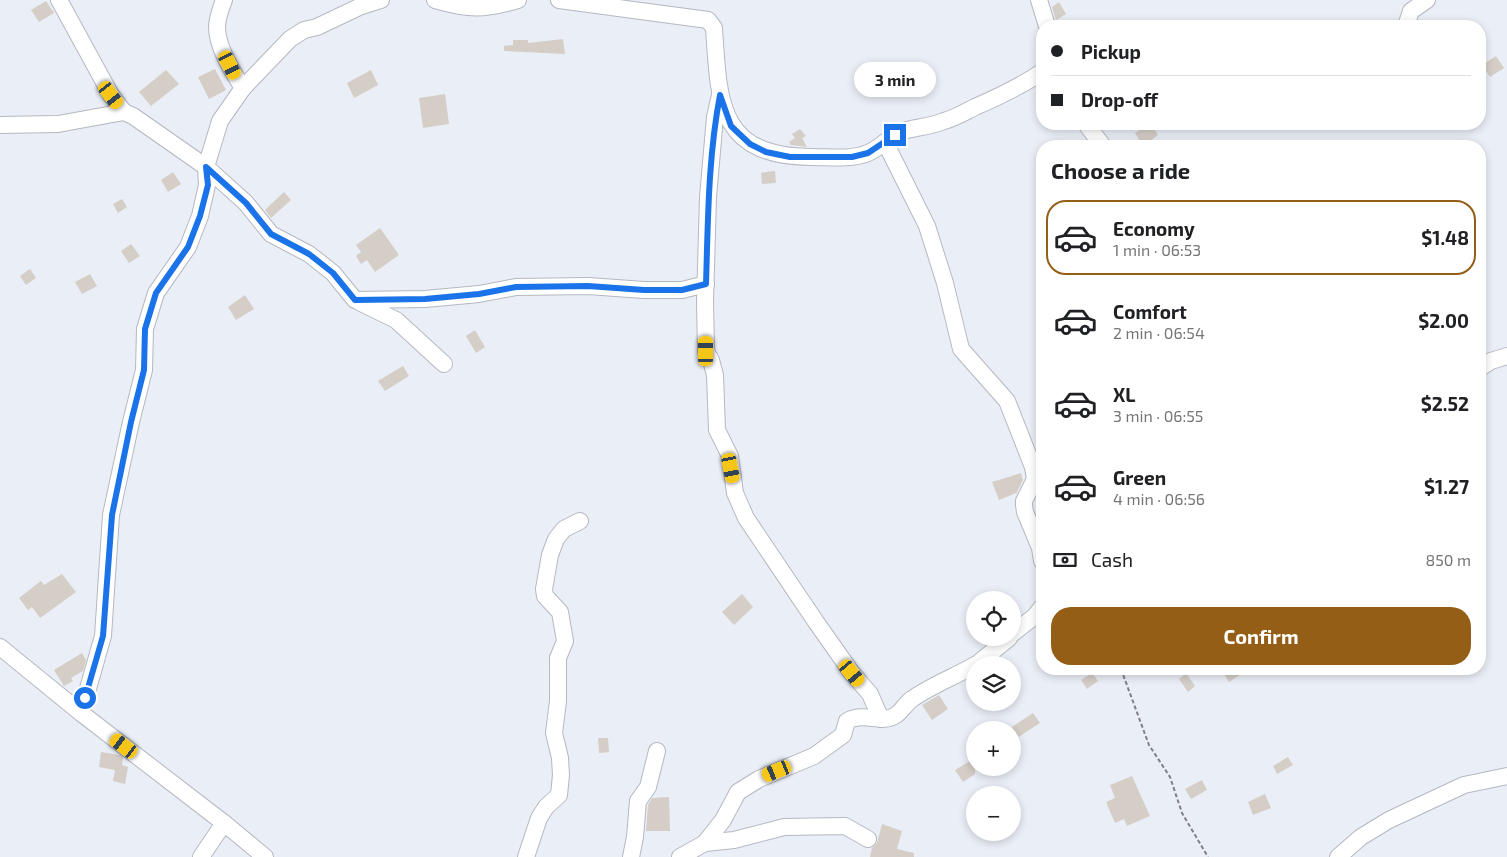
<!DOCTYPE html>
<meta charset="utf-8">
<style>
body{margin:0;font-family:"Exo 2",sans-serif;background:#f6f6f6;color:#202124;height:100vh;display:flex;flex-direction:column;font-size:19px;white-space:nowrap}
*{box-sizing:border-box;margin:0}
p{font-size:16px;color:#757577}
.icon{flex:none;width:28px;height:28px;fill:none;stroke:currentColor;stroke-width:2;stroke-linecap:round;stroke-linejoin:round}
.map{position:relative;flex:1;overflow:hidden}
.sheet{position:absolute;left:1036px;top:140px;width:450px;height:535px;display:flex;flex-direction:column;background:#fff;border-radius:20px;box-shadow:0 2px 8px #0003}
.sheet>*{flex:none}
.top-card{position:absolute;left:1036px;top:20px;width:450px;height:110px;border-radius:20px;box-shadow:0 2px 8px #0003;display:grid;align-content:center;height:110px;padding:0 15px;background:#fff}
.tools{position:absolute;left:966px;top:591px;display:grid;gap:10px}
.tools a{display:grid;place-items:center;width:55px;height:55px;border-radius:50%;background:#fff;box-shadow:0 2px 8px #0003;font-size:25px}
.end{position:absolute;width:22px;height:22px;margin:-11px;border:6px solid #1a73e8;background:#fff;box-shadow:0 0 0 2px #fff}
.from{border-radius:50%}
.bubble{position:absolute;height:35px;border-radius:18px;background:#fff;box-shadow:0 2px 8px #0003;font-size:16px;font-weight:700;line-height:35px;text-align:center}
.car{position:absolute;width:15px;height:30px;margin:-15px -8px;border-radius:6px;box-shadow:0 0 4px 1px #0007;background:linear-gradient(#f5c518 24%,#345 0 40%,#f5c518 0 76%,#345 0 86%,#f5c518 0)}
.top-card b{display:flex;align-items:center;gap:18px;height:48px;font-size:19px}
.top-card b+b{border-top:1px solid #e0e0e0}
.top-card i{width:12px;height:12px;background:#202124}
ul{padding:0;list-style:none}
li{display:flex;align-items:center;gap:15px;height:75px;margin:0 10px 8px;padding:0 5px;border:2px solid transparent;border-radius:20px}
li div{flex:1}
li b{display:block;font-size:19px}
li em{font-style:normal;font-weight:700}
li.current{border-color:#945e16}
li>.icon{width:45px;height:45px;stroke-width:1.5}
h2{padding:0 15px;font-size:22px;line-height:60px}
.pay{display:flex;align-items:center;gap:12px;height:55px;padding:0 15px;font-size:19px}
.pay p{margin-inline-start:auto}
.action{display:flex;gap:10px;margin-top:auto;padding:10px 15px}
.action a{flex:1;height:58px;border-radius:20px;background:#945e16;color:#fff;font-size:20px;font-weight:700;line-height:58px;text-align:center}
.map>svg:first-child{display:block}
.building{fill:#d5cec7}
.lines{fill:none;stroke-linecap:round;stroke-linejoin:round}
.minor-casing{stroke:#b4b8c0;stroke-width:18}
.path{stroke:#7e8187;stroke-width:2;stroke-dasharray:4 2.5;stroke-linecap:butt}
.minor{stroke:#fff;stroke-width:16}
.route{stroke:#1a73e8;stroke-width:6}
</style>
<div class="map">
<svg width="1507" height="857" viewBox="0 0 1507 857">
<rect width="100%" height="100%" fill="#eaeef6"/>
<g class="building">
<polygon points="46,1 54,13 39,22 31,10"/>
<polygon points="1059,2 1066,14 1056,20 1052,7"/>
<polygon points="563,39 565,54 504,51 504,46 513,45 513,40 528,40 528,43"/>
<polygon points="1496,56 1504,68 1490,77 1482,65"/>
<polygon points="215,69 226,90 209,99 198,77"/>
<polygon points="166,70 179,84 151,106 139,92"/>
<polygon points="371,70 378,85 354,98 347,83"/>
<polygon points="445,94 449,124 423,128 419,98"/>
<polygon points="1149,124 1151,124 1158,135 1143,146 1135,133"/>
<polygon points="800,129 806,136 802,138 807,147 791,145 789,142 795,138 792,134"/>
<polygon points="775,171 776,183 762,184 761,173"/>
<polygon points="173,172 181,184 168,192 161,180"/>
<polygon points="284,192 291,200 271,218 265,210"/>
<polygon points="122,199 127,207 118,213 113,204"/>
<polygon points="380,228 399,255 375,272 367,260 361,264 356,256 361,252 356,245"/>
<polygon points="131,244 140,256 129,263 121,251"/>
<polygon points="30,269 36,278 26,285 20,276"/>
<polygon points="90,274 97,286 82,294 75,282"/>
<polygon points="245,295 254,309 236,320 228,307"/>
<polygon points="475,330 485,347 476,353 466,336"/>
<polygon points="403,366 409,376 385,391 378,381"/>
<polygon points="1021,473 1023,480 1016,494 1016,493 999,500 992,482"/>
<polygon points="62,574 76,592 40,618 32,607 28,610 19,598 41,581 44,585"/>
<polygon points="742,594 753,607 734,625 722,612"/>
<polygon points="82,653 86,660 83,671 71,678 73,681 64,686 54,670"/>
<polygon points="1221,669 1249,669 1229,682"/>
<polygon points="1092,673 1098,681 1087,689 1081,680"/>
<polygon points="1186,673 1195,686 1188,692 1179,679"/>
<polygon points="939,695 948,709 932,720 922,705"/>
<polygon points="1033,713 1040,723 1012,741 1012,727"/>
<polygon points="598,738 608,738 609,752 599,753"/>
<polygon points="101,752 120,755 123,758 122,765 128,767 125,784 113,781 115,770 99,767"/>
<polygon points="1288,757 1293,765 1277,774 1273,766"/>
<polygon points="975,758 975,774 963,782 955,770"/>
<polygon points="1132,776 1150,816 1127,826 1124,819 1115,823 1106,802 1115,798 1110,785"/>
<polygon points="1202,780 1207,790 1191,799 1185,789"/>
<polygon points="1265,794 1271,808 1253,815 1248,802"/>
<polygon points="669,797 670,831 646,831 648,805 652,798"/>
<polygon points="882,824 902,831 897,849 914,853 914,857 870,857 872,848 877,843"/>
</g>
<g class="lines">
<g class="minor-casing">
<g id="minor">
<polyline points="59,0 111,95 124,112 133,116 206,167 246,203 271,234 309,254 333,273 355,300 425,299 479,294 516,287 588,286 644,290 682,290 706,284"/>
<path d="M224,0C221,8 217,18 217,27C217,47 232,71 243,88"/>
<path d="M435,0C470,10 483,10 518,0"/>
<path d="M559,0L708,20L714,28C719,103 718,156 811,157C829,157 851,160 868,153C882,147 892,134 907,130C919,127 932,126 944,121C955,118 965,112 975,107C998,97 1021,86 1042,72"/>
<polyline points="1039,0 1047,26"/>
<polyline points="1406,26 1411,11 1427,0"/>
<polyline points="720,95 715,117 708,197 705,301 706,351 711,360 715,375 717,430 730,456 735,493 746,518 816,622 852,673 870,694 881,719"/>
<polyline points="1086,124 1103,146"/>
<polyline points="0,125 58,124 124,112"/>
<polyline points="885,142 927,226 945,283 961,349 1007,401 1033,467 1035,479 1024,501 1024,505 1025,512 1040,548 1042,561"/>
<polyline points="359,302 396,320 444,364"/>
<polyline points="1480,368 1491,361 1507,356"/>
<polyline points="1012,634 1035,616 1042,607"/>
<polyline points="0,647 81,713 224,823 265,857"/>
<polyline points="976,665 1009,638"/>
<polyline points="81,713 103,636 111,515 131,422 144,370 145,329 156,293 188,247 200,216 207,185 206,167 220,121 243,88 290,39 304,30 317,27 359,7 381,0"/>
<polyline points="705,843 734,840 784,827 845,826 868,839"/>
<polyline points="201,857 224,823"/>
<polyline points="526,857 539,818 546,807 559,795 561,775 560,758 554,733 558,701 558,658 565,641 560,612 545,596 544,589 550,555 556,539 564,529 580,521"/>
<polyline points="631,857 635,837 638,801 648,787 657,751"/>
<path d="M680,857L705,843L723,820L738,792L759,779L814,756L843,735L847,721C865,711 882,725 896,715C902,711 906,703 912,699C932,685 954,677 975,665"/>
<polyline points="1338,857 1361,837 1389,820 1464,785 1507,776"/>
</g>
</g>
<polyline class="path" points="1121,669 1149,745 1170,777 1182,813 1208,857"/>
<use href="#minor" class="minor"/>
</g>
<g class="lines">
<path class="route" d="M85,698L103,636L112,515L131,422L144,370L145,329L156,293L188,247L200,216L208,185L206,167L246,203L271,234L309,254L333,273L355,300L425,299L479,294L516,287L588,286L644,290H682L706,284C708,221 708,158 720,95L731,126L750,144L766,152L790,157H852L868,153L895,135"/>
</g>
</svg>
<div class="tools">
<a><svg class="icon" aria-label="locate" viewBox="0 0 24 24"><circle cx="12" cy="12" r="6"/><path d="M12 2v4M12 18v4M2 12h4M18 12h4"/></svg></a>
<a><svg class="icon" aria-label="layers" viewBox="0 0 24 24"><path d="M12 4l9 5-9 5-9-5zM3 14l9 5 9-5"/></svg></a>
<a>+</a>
<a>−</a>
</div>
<i class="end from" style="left:85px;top:698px"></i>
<i class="end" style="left:895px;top:135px"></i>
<div class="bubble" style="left:854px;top:62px;width:82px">3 min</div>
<i class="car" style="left:230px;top:65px;rotate:153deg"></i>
<i class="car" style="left:111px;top:95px;rotate:143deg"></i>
<i class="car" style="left:706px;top:351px;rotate:0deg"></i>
<i class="car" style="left:731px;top:468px;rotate:169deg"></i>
<i class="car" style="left:852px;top:673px;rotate:140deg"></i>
<i class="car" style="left:124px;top:746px;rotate:307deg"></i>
<i class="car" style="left:777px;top:771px;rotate:248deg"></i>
<div class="top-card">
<b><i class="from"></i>Pickup</b>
<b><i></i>Drop-off</b>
</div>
<section class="sheet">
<h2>Choose a ride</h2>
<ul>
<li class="current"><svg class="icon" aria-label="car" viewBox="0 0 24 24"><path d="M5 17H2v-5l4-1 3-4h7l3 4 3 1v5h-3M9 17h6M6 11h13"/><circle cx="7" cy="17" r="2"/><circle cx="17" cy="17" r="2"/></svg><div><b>Economy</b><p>1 min · 06:53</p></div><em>$1.48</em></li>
<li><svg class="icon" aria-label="car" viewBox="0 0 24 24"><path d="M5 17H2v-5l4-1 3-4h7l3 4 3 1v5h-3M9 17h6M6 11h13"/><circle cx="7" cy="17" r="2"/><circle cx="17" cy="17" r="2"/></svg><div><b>Comfort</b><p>2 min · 06:54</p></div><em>$2.00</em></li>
<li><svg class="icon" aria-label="car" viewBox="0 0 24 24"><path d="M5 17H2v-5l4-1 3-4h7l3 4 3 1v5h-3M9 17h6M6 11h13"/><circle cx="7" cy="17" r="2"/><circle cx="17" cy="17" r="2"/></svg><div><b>XL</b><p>3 min · 06:55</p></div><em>$2.52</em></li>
<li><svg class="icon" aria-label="car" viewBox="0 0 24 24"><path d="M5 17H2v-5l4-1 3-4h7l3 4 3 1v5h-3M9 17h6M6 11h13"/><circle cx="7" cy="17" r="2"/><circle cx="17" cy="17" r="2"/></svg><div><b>Green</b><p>4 min · 06:56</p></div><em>$1.27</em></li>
</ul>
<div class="pay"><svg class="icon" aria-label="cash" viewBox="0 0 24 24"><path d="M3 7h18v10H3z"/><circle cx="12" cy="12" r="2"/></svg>Cash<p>850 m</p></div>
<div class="action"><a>Confirm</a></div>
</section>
</div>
